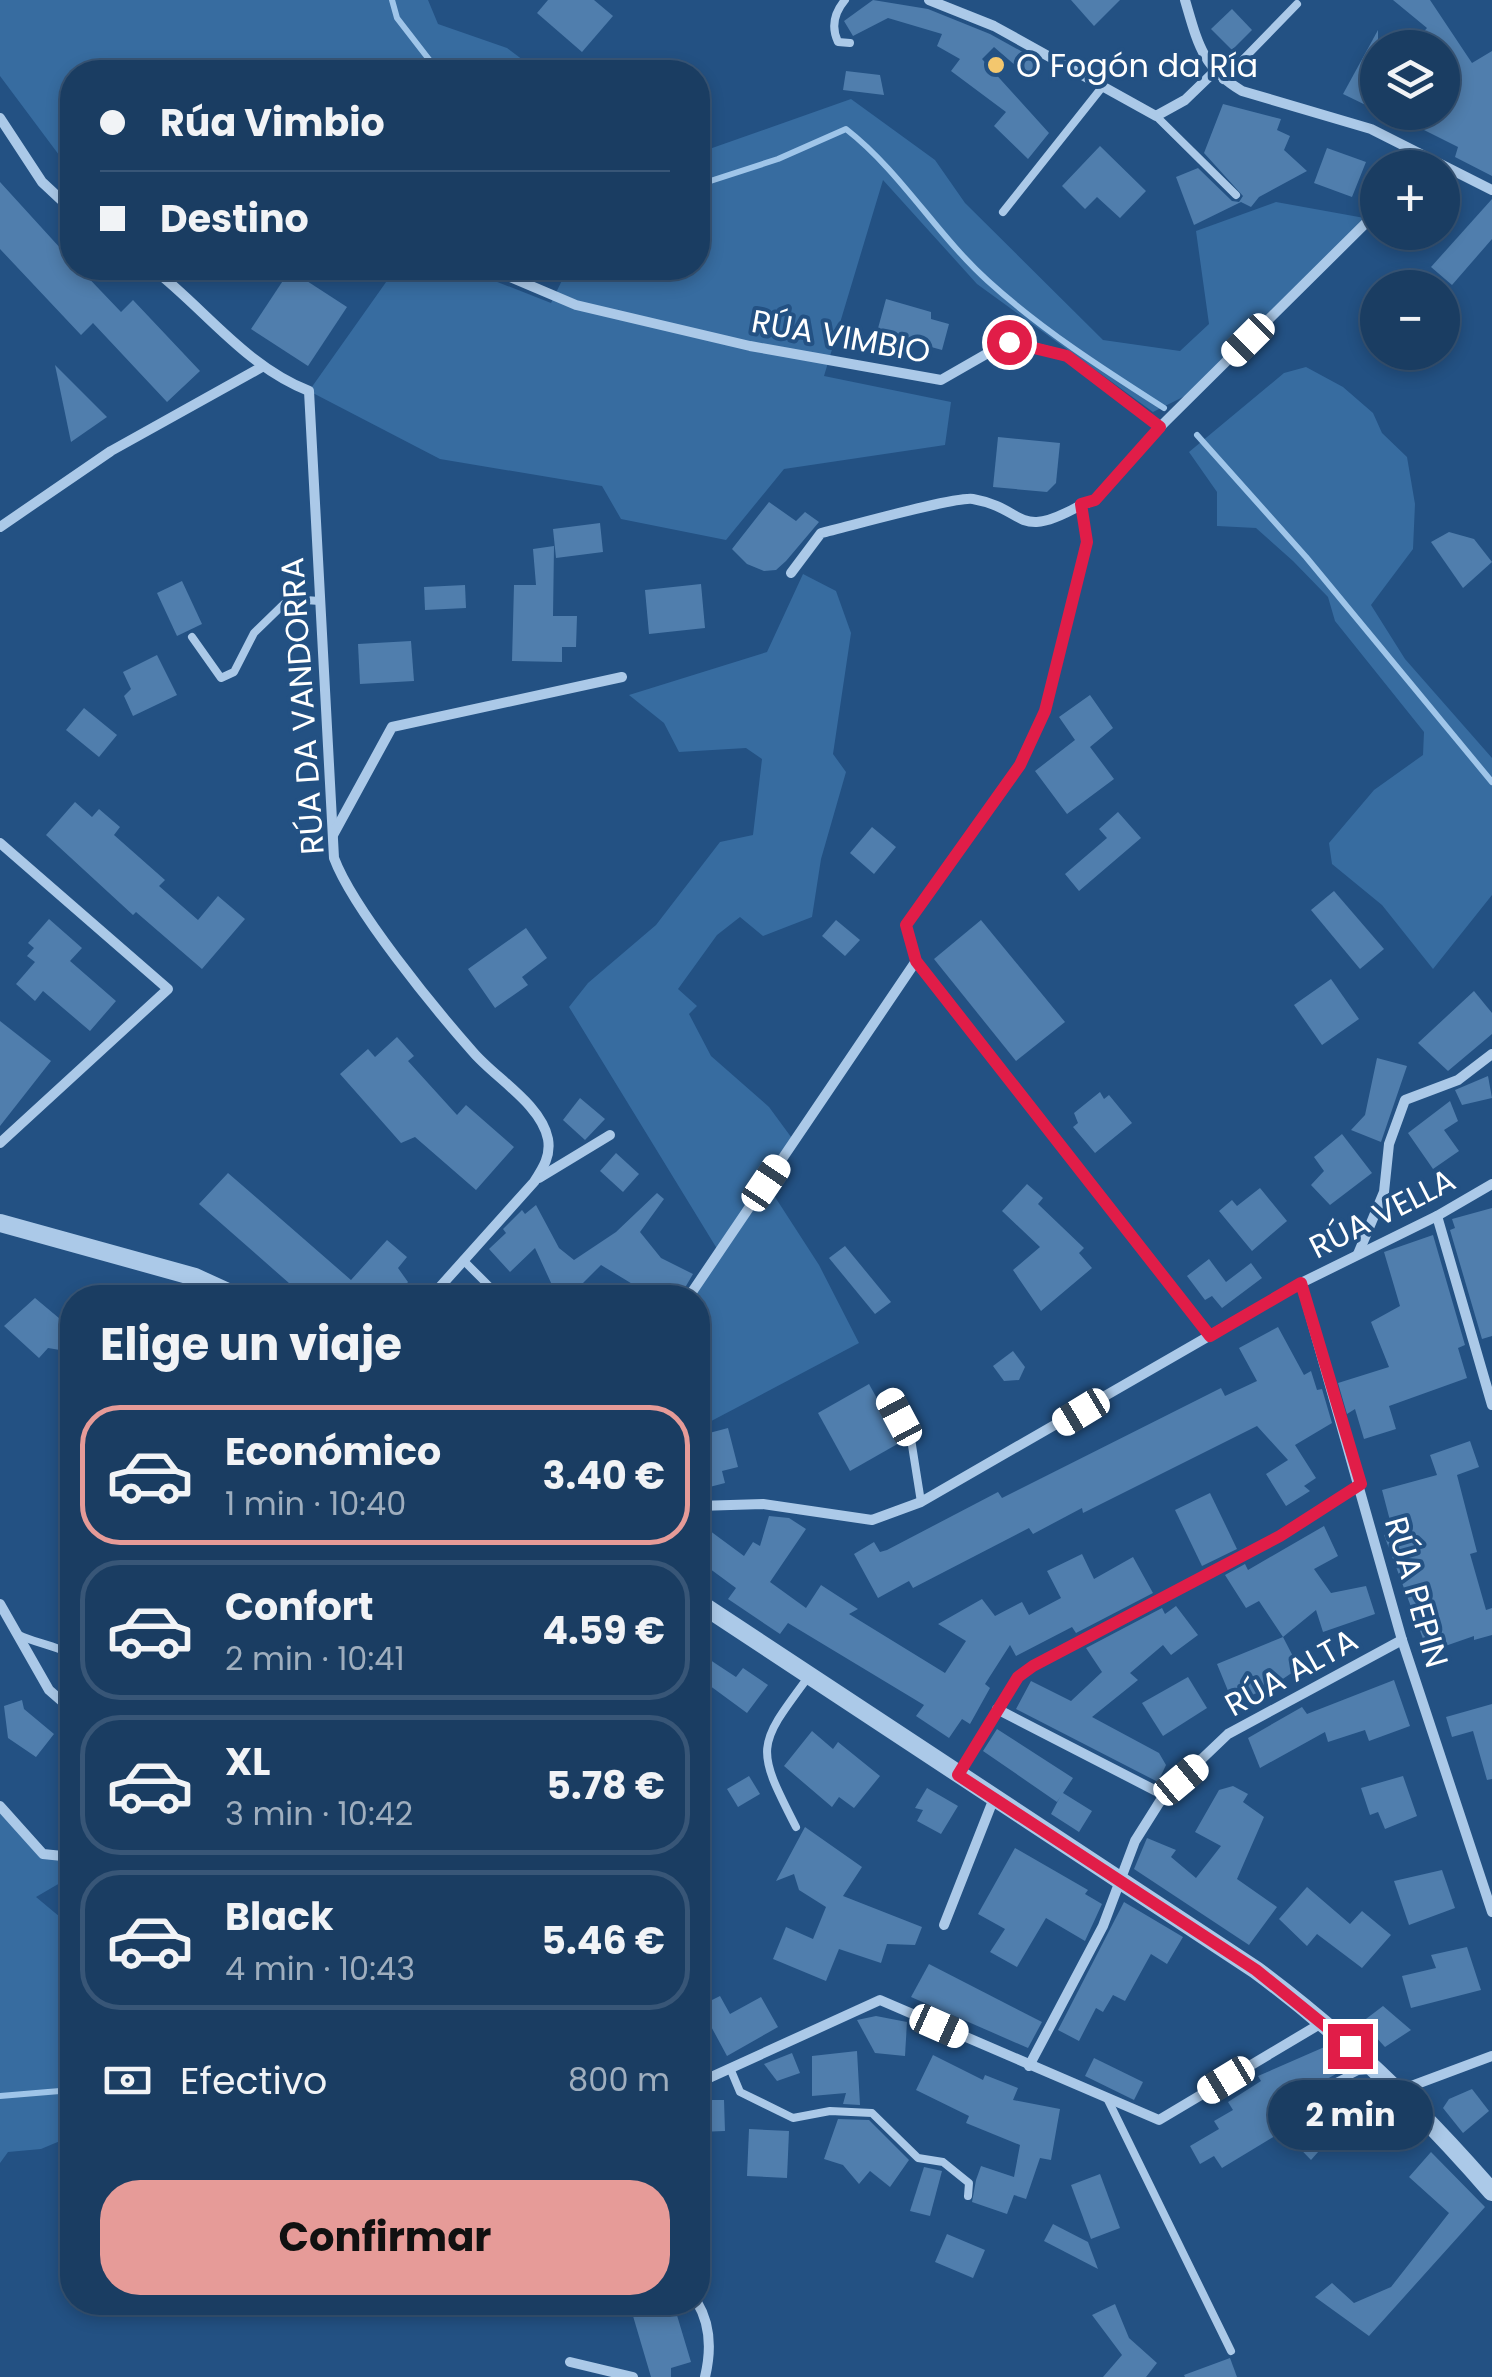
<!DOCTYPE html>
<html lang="es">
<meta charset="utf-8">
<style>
body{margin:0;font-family:Poppins,sans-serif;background:#27486b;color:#f1f3f6;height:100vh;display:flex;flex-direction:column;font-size:38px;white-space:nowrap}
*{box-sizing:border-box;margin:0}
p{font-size:32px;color:#9faebe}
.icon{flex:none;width:55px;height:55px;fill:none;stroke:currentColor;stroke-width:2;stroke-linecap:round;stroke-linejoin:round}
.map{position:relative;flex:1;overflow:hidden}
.sheet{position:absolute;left:60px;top:1285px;width:650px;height:1030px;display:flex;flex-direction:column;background:#1a3d62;border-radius:40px;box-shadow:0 5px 15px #0003,0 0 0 2px #385677}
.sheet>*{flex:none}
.top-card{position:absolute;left:60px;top:60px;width:650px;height:220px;border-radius:40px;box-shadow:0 5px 15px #0003,0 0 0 2px #385677;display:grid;align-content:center;height:220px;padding:0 40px;background:#1a3d62}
.fabs{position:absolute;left:1360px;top:30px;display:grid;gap:20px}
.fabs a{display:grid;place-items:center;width:100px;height:100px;border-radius:50%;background:#1a3d62;box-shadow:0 5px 15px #0003,0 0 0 2px #385677;font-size:50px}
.end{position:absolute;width:45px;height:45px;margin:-22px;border:12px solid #e11d48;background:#fff;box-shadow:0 0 0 5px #fff}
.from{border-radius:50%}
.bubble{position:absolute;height:70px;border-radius:35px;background:#1a3d62;box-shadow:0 5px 15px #0003,0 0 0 2px #385677;font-size:32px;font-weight:700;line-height:70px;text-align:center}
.car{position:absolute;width:30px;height:60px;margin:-30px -15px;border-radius:12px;box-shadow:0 0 8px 2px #0007;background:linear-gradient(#fff 24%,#345 0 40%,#fff 0 76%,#345 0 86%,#fff 0)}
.top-card b{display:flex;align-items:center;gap:35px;height:95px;font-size:38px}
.top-card b+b{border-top:2px solid #385677}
.top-card i{width:25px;height:25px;background:#f1f3f6}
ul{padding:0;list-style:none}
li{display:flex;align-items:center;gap:30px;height:140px;margin:0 20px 15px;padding:0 20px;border:5px solid #385677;border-radius:40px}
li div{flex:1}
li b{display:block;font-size:38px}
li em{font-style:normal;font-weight:700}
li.selected{border-color:#e69b98}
li>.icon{width:90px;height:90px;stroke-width:1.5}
h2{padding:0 40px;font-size:45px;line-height:120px}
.pay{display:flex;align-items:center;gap:25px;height:110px;padding:0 40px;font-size:38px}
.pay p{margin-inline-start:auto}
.button{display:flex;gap:20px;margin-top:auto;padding:20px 40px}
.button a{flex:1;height:115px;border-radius:40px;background:#e69b98;color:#111;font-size:40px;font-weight:700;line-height:115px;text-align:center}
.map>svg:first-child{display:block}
.green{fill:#376ca0}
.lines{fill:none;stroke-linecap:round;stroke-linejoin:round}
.stream{stroke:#9fc5e9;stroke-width:6}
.building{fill:#507ead}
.service{stroke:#abc9e8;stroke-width:8}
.minor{stroke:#abc9e8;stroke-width:10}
.tertiary{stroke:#abc9e8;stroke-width:18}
.route{stroke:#e11d48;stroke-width:12}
.poi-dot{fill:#f3c76e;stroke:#235183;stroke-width:4}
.labels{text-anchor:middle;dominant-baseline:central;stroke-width:8;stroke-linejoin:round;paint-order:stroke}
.poi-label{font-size:32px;fill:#fff;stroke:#235183;text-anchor:start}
.street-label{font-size:32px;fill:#fff;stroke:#235183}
</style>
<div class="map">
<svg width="1492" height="2377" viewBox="0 0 1492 2377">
<rect width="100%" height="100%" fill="#235183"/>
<g class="green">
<polygon points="0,0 428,0 438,24 507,48 539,72 72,72 72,154 62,159 0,76"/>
<polygon points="851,99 935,160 965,203 1103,340 1180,351 1209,324 1196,231 1276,202 1370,219 1199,389 1153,412 977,284 883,180 824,376 951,402 945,445 784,469 726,540 621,519 602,486 440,459 309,391 396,268 462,268 551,303 568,268 698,268 698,153"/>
<polygon points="1306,367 1343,387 1373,413 1382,433 1407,457 1415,504 1413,549 1371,605 1405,659 1492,758 1492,895 1433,969 1382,905 1332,864 1329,843 1374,790 1423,755 1424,732 1335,621 1328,597 1293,561 1256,528 1217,526 1217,492 1189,452 1284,373"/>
<polygon points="803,574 836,591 851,633 833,754 846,772 821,859 812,917 763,936 740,917 717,935 678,989 697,1006 689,1014 711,1056 769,1107 794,1141 766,1183 819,1265 859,1343 698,1428 698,1298 688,1297 719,1252 569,1007 588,983 656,925 720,842 753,835 762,759 746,748 679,752 664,723 629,695 767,652"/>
<polygon points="117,1286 221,1287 238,1298 111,1298"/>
<polygon points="0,1806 43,1854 72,1857 72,1876 36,1897 72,1927 72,2136 41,2149 8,2152 0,2163"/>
</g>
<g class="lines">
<g class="stream">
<polyline points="392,0 397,18 431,62 495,72"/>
<path d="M698,185L778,159L846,129C901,172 936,234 988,281C1042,330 1103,369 1164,408"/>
<polyline points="1197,435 1306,557 1492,782"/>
<polyline points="0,2096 72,2090"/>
</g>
</g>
<g class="building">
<polygon points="548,0 594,0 613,16 582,52 537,13"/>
<polygon points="873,0 928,9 990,34 1039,61 1030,78 994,47 982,59 1049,133 1028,159 994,126 1006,112 951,71 960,59 937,46 942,34 888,18 853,36 844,21"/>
<polygon points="1071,0 1120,0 1094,26"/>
<polygon points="1393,0 1430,0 1472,63 1492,51 1492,176 1455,157 1458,147 1388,112 1442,112 1442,48 1409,48 1427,28"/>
<polygon points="1232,9 1252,30 1232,50 1211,29"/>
<polygon points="1378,30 1378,111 1343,94"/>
<polygon points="846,71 880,75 884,95 843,90"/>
<polygon points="1223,104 1281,119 1277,130 1290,136 1284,150 1307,171 1259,197 1251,207 1241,202 1194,225 1176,177 1198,168 1232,201 1239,202 1243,196 1204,153"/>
<polygon points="1100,146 1146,191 1120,218 1097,197 1085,209 1062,186"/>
<polygon points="1327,148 1366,162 1352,197 1314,183"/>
<polygon points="0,182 72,261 72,268 79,268 121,312 133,300 200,371 167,402 93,323 81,335 0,249"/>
<polygon points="1492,199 1492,239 1452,285 1431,267"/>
<polygon points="290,270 347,307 308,366 251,329"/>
<polygon points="886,299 931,312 931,319 949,324 942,350 877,332"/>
<polygon points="55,365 107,417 71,442"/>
<polygon points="998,437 1060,443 1056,483 1047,492 993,487"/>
<polygon points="769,502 796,521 805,512 819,522 786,561 776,570 764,571 747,564 732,549"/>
<polygon points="600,523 603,552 556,558 553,529"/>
<polygon points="1449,532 1474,539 1492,562 1463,588 1431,542"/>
<polygon points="554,546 553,616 577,616 576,647 562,647 562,662 512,661 514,585 536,585 533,549"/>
<polygon points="182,581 202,624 177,636 157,593"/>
<polygon points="701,584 705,628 649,634 645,590"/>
<polygon points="465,585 466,608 425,610 424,587"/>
<polygon points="411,641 414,681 360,684 358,644"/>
<polygon points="157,655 177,695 133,716 124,696 131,689 123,672"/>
<polygon points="1090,695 1113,728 1090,747 1114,779 1067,814 1035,771 1075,740 1059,717"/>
<polygon points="84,708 117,735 99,757 66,730"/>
<polygon points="75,802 92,817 99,809 120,827 114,835 165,880 159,886 198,920 218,896 245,919 202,969 136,912 133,915 46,835"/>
<polygon points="1118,812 1141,838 1079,891 1065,874 1107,838 1099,829"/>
<polygon points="872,827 896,847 874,874 850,853"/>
<polygon points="1334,891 1384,949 1360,969 1311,910"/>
<polygon points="49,919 82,948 70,961 116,1001 90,1031 43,991 35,1001 16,984 35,962 27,956 34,948 28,943"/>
<polygon points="836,920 860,940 845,956 822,936"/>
<polygon points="981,920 1065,1022 1016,1061 934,959"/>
<polygon points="526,928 547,958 522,977 528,985 495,1008 468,969"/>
<polygon points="1331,979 1359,1019 1322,1045 1294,1005"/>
<polygon points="1474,991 1492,1013 1492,1034 1448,1071 1418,1043"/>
<polygon points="0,1021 51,1061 0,1126"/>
<polygon points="397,1037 414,1056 408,1061 457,1115 466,1105 514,1147 476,1190 415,1137 401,1143 340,1074 368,1049 375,1057"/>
<polygon points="1377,1058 1407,1066 1381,1142 1351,1130 1365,1115"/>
<polygon points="1488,1076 1492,1098 1462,1105 1455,1090"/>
<polygon points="1100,1092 1104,1099 1109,1095 1132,1123 1095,1153 1073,1127 1078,1123 1074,1113"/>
<polygon points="580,1098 605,1119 585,1140 563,1120"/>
<polygon points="1450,1101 1458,1121 1444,1130 1459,1151 1433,1169 1408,1133"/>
<polygon points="1342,1134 1372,1173 1330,1205 1311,1185 1324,1171 1314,1157"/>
<polygon points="616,1153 639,1174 623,1192 600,1171"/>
<polygon points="228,1173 351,1280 387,1240 407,1257 398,1268 408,1282 395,1298 306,1298 199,1204"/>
<polygon points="1027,1184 1043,1198 1038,1204 1084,1248 1079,1253 1092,1268 1041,1311 1013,1270 1040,1247 1002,1211"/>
<polygon points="1260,1188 1287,1221 1252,1251 1219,1211 1232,1200 1237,1206"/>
<polygon points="657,1193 664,1199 640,1232 661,1258 693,1274 679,1298 641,1298 644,1291 601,1265 576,1290 580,1298 558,1298 535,1248 510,1272 489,1249 506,1233 503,1229 522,1210 525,1214 536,1205 559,1248 574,1260 616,1232"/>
<polygon points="1492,1208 1492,1336 1482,1339 1450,1230 1455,1228 1452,1219"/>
<polygon points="1433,1235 1465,1345 1458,1348 1467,1378 1389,1406 1396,1429 1364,1439 1355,1409 1347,1414 1338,1383 1389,1367 1371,1322 1400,1306 1384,1252"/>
<polygon points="845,1246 891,1302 875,1314 829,1258"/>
<polygon points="1209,1259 1226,1282 1251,1263 1262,1278 1222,1308 1212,1296 1205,1300 1187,1276"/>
<polygon points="35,1298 72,1329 72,1352 48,1348 39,1358 4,1326"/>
<polygon points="1278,1327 1304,1375 1311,1371 1317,1390 1322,1389 1332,1423 1295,1445 1316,1478 1304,1486 1310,1491 1286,1506 1266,1474 1288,1460 1257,1426 1083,1513 1082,1508 1033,1534 1029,1528 913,1588 909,1581 878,1598 854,1554 874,1542 880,1552 887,1550 998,1492 1002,1498 1221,1388 1225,1396 1257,1381 1239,1348"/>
<polygon points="1013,1351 1025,1367 1019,1380 1004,1381 993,1366"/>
<polygon points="869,1384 901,1442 850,1471 818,1413"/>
<polygon points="728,1428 738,1467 722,1471 725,1483 698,1490 698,1436"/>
<polygon points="1470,1441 1479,1467 1457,1475 1477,1552 1470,1554 1486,1610 1492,1608 1492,1635 1474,1640 1474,1636 1428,1652 1384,1535 1393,1532 1382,1490 1437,1475 1430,1455"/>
<polygon points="1210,1493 1237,1549 1202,1566 1175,1510"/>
<polygon points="769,1516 789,1518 806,1529 770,1582 806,1608 821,1585 858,1609 849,1614 945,1673 966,1641 938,1624 982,1599 995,1616 1022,1602 1029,1615 1061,1598 1047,1571 1082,1554 1094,1579 1133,1557 1153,1593 1076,1633 1072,1627 1016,1656 1010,1645 985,1684 990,1688 970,1724 962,1719 949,1738 916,1716 924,1705 788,1623 780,1634 728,1599 736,1588 698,1560 698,1522 744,1556 753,1542 760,1546"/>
<polygon points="1324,1526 1338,1556 1314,1569 1331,1593 1366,1586 1375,1614 1323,1632 1316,1610 1283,1637 1299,1668 1271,1687 1233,1703 1217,1664 1283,1637 1259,1601 1246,1608 1225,1575 1245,1564 1248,1570"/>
<polygon points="1176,1606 1198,1635 1171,1655 1163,1645 1130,1673 1138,1680 1092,1717 1159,1753 1166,1765 1158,1782 1016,1709 1031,1681 1071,1701 1102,1672 1086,1648 1162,1608 1165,1614"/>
<polygon points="698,1652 736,1677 743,1668 768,1685 747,1713 698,1677"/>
<polygon points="1188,1677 1207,1708 1163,1736 1142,1703"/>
<polygon points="1394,1680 1410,1726 1369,1741 1365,1730 1328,1742 1325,1732 1260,1768 1248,1738 1302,1707 1307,1714"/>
<polygon points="22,1700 24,1709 54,1734 36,1757 8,1738 4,1706"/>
<polygon points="1492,1704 1492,1779 1487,1780 1473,1731 1452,1737 1446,1717"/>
<polygon points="997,1729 1073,1778 1063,1793 1092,1811 1079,1832 1051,1814 1060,1797 1057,1802 983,1751"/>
<polygon points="812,1731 833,1749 838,1742 880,1776 854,1808 839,1797 832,1807 784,1766"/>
<polygon points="749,1776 760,1794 738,1807 727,1789"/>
<polygon points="1403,1776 1417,1816 1385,1829 1378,1812 1370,1815 1361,1788"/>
<polygon points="1233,1786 1248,1794 1243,1802 1264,1817 1237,1879 1277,1907 1249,1945 1134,1869 1147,1838 1176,1850 1171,1857 1196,1878 1221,1846 1195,1832 1219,1790"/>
<polygon points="927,1788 958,1806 941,1834 917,1821 923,1810 915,1808"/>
<polygon points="805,1827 862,1867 843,1896 922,1927 915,1945 887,1944 881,1963 839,1949 826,1981 773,1959 786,1927 813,1939 826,1907 799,1890 794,1874 776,1881"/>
<polygon points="1015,1848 1088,1890 1085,1894 1102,1904 1085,1941 1046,1918 1017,1967 990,1952 1005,1929 978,1914"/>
<polygon points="1442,1870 1455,1908 1409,1925 1394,1881"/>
<polygon points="1307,1887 1350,1924 1362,1911 1391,1935 1362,1968 1317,1934 1307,1946 1279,1919"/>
<polygon points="1124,1902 1183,1937 1167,1964 1151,1954 1125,2001 1113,1995 1103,2012 1096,2008 1079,2041 1058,2030"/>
<polygon points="1467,1947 1481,1990 1411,2008 1402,1976 1436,1968 1431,1955"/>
<polygon points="929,1964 1042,2022 1028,2048 911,1997"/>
<polygon points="720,1996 730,2014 761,1997 778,2027 727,2056 700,2006"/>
<polygon points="1383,2006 1411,2030 1385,2047 1362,2022"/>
<polygon points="876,2016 907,2022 905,2056 875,2053 857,2020"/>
<polygon points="1329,2045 1352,2065 1268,2112 1274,2120 1291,2113 1312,2135 1346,2115 1348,2118 1311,2160 1283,2131 1222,2168 1214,2156 1200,2164 1190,2146 1219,2129 1214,2121 1233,2110 1228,2102 1261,2081 1258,2076"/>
<polygon points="857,2051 860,2105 843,2104 846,2093 812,2096 812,2056"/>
<polygon points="792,2053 800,2073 777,2081 764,2064"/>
<polygon points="933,2055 983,2080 985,2075 1018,2088 1013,2100 1060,2109 1051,2160 1040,2158 1026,2199 1014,2195 1007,2214 972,2202 976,2180 981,2166 1014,2177 1020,2145 966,2123 969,2116 916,2090"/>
<polygon points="1094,2058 1143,2082 1134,2100 1085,2076"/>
<polygon points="1472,2089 1489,2111 1463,2133 1443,2108 1449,2099"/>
<polygon points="698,2100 724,2100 725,2131 698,2132"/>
<polygon points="838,2119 869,2120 909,2160 890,2187 870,2171 859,2184 843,2165 824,2159"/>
<polygon points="749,2129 789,2131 787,2178 747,2176"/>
<polygon points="1431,2152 1485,2207 1369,2336 1315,2297 1332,2283 1354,2303 1391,2287 1449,2213 1409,2177"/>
<polygon points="924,2167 942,2171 930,2216 910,2211"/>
<polygon points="1100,2174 1120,2228 1091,2239 1071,2185"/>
<polygon points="1053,2224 1088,2242 1098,2269 1044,2241"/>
<polygon points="947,2234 985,2250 973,2278 935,2262"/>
<polygon points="615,2302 673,2302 691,2362 671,2368 671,2377 651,2377 633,2316"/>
<polygon points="1115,2304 1129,2338 1157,2363 1146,2377 1103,2377 1122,2355 1092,2315"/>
<polygon points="1230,2358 1237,2377 1185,2377 1184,2375"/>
</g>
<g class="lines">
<g class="service">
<path d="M845,0C834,13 831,27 838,42L850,43"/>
<polyline points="1223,80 1297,4"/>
<polyline points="1156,116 1236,195"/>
<polyline points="1003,212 1103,86"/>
<polyline points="192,637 221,678 234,672 254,633 289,599 320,601"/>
<polyline points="463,1260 501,1298"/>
<polyline points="887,1395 911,1439 921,1502"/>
<path d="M19,1635C36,1644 61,1645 72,1658"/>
<path d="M796,1827C755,1747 756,1747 809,1676"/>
<polyline points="730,2068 740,2092 793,2118 830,2111 872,2113 918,2158 943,2162 969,2183 968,2196"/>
<polyline points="1107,2098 1231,2351"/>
<polyline points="1275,2113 1358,2071 1371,2070"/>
</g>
<g class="minor">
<polyline points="929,0 994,26 1156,116 1185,100 1213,73"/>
<path d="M1185,0C1198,44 1202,67 1242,91L1371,129L1492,190"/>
<polyline points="0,118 42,182 72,210"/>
<path d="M152,268C205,309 244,365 309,391L334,858C353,909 435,1009 473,1052C495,1078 541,1104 548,1139C551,1156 543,1168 534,1182L430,1298"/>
<polyline points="489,268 576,305 750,346 941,380 1009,341 1067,356 1160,427"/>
<polyline points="0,527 111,451 262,367"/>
<path d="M791,573L821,533C847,527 956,496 973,499C1028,509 1015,542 1081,505"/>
<polyline points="333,835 392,727 622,677"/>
<polyline points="0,843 168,989 0,1143"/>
<polyline points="539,1178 610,1135"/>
<polyline points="1437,1216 1492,1405"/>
<polyline points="1358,1254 1384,1192 1389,1144 1405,1100 1458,1080 1492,1054"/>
<polyline points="1301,1283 1402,1640 1492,1912"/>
<polyline points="688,1298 916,961"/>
<polyline points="1210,1336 916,961 906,925 1020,765 1045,711 1087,541 1081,505 1095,500 1160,427 1378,211"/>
<polyline points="698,1506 763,1504 872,1520 921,1502 1301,1283 1437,1216 1492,1184"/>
<polyline points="0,1604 49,1690 72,1710"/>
<polyline points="997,1709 1164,1795 1135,1841 1103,1926 1029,2066"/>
<polyline points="958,1775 1018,1677 1033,1666 1280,1536 1361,1484"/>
<polyline points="1164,1795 1228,1734 1402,1640"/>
<polyline points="0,1806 43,1854 72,1857"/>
<polyline points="944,1925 994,1798"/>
<polyline points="698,2083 880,2000 1159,2120 1325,2021"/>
<polyline points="1398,2091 1492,2056"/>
<path d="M697,2302C711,2325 711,2352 705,2377"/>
<polyline points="570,2362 633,2377"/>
</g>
<g class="tertiary">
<polyline points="0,1223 195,1277 241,1298"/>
<path d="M698,1602L1256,1970C1344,2035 1421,2110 1492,2192"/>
</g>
</g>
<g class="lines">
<polyline class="route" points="1009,342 1067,356 1160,427 1095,500 1081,504 1087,542 1045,711 1020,765 906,925 916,961 1210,1336 1301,1283 1361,1484 1280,1536 1033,1666 1018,1677 958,1775 1256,1970 1350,2046"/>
</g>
<circle class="poi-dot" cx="996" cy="65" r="10"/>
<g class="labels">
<g class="poi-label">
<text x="1016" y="65">O Fogón da Ría</text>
</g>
<g class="street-label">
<text transform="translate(841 336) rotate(10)">RÚA VIMBIO</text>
<text transform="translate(302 706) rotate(-94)">RÚA DA VANDORRA</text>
<text transform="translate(1382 1213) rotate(-27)">RÚA VELLA</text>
<text transform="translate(1417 1592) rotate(74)">RÚA PEPIN</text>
<text transform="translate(1291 1672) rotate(-29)">RÚA ALTA</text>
</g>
</g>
</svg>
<div class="fabs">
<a><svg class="icon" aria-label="layers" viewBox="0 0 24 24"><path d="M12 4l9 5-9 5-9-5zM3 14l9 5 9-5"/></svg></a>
<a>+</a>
<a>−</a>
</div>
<i class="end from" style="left:1009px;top:342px"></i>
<i class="end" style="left:1350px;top:2046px"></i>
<div class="bubble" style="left:1268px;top:2080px;width:165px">2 min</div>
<i class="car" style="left:1248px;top:340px;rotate:225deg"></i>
<i class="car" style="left:766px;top:1183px;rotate:34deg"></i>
<i class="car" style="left:1081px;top:1412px;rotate:239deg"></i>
<i class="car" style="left:899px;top:1417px;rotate:332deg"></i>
<i class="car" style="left:1181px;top:1780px;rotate:50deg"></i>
<i class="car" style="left:939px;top:2026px;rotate:114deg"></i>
<i class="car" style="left:1226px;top:2080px;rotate:239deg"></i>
<div class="top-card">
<b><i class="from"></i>Rúa Vimbio</b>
<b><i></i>Destino</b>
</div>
<section class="sheet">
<h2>Elige un viaje</h2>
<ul>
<li class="selected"><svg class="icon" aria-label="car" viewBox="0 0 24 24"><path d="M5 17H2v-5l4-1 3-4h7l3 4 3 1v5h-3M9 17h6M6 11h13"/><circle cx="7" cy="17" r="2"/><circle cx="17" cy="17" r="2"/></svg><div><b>Económico</b><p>1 min · 10:40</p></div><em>3.40 €</em></li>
<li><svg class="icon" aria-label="car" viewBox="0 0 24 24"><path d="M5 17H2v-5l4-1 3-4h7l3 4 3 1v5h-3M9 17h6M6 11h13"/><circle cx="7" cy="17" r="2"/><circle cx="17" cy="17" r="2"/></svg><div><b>Confort</b><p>2 min · 10:41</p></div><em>4.59 €</em></li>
<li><svg class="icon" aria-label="car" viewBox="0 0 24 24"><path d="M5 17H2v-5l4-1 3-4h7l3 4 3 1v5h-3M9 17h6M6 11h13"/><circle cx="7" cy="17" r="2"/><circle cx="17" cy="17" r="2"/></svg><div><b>XL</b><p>3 min · 10:42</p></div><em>5.78 €</em></li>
<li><svg class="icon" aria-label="car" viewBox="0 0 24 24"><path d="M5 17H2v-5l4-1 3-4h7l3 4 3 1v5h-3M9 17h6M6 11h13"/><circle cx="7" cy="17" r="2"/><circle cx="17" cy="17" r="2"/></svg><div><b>Black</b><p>4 min · 10:43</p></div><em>5.46 €</em></li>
</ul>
<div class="pay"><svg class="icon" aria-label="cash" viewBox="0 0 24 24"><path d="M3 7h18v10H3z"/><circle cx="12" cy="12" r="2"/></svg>Efectivo<p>800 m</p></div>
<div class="button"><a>Confirmar</a></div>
</section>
</div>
